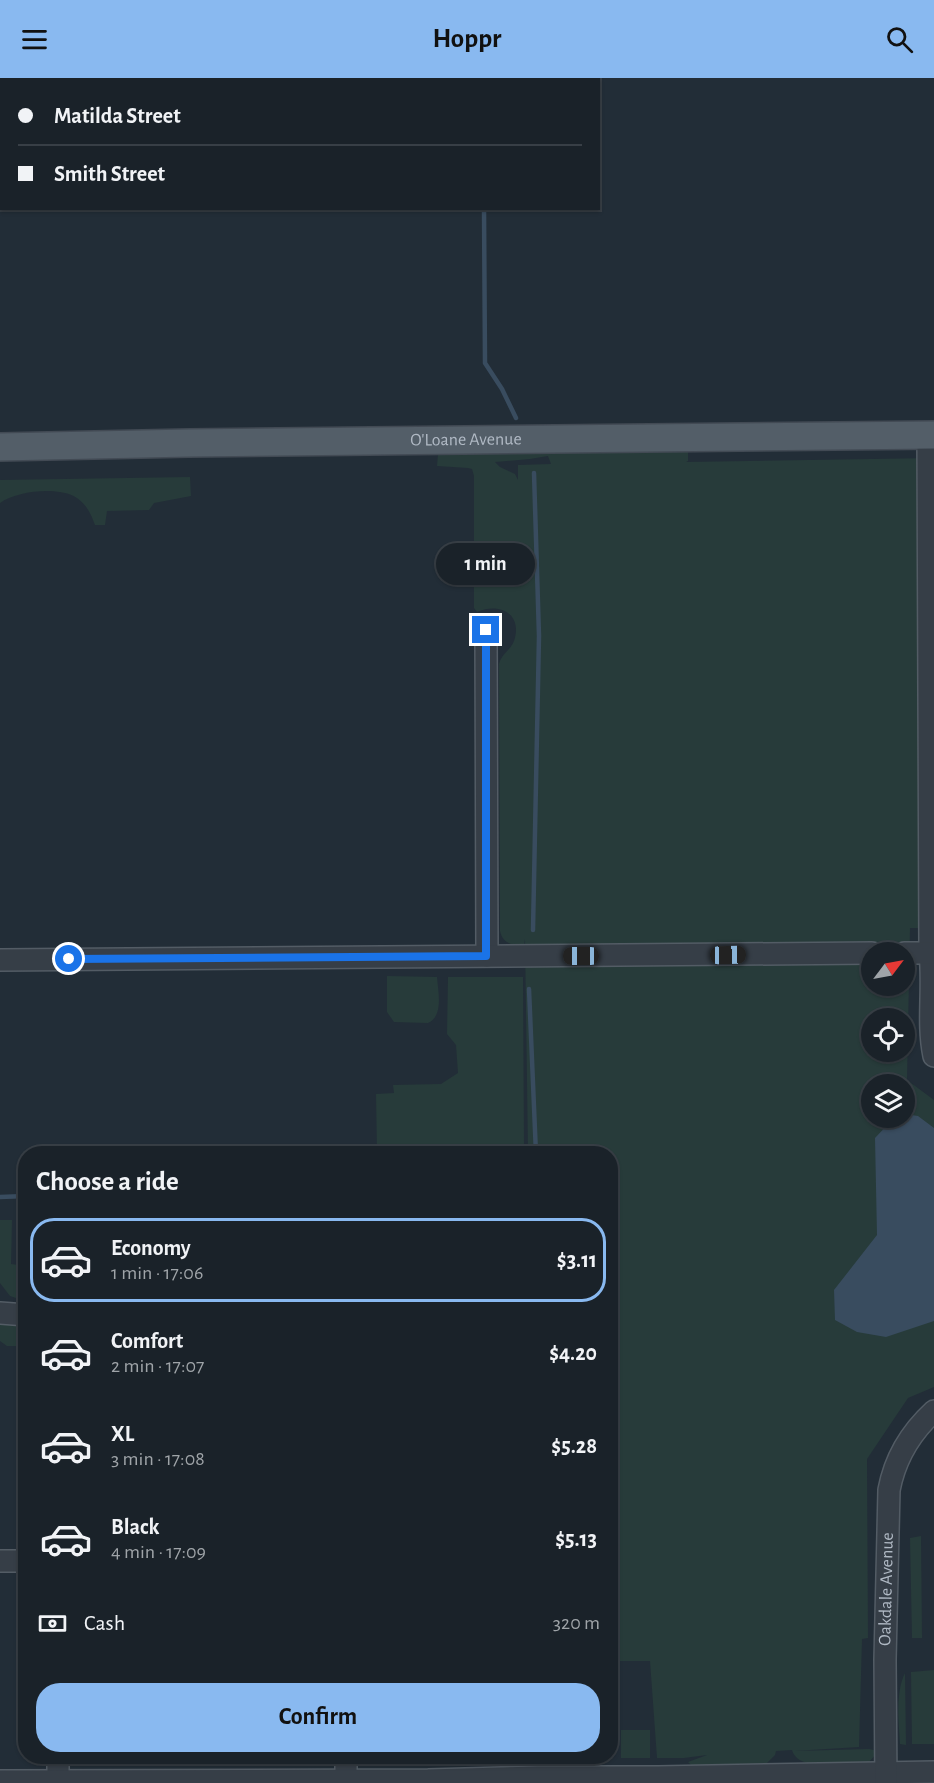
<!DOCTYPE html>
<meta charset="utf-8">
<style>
body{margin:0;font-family:"Alegreya Sans",sans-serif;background:#232a31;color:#f1f3f6;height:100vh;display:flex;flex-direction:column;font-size:22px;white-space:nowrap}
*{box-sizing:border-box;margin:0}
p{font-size:20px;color:#9fa4a8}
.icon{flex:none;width:33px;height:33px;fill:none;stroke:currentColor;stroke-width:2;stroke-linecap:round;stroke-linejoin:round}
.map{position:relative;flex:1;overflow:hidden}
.sheet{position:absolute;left:18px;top:1068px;width:600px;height:618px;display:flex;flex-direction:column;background:#1a2229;border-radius:24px;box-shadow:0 2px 4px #0004,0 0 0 2px #383f46}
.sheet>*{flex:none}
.banner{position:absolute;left:0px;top:0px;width:600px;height:132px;box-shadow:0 2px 4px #0004,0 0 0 2px #383f46;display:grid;align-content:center;height:132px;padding:0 18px;background:#1a2229}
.needle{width:39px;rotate:58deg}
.controls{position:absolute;left:861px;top:864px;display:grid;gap:12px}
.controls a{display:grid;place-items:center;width:54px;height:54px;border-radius:50%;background:#1a2229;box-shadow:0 2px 4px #0004,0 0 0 2px #383f46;font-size:30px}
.end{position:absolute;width:27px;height:27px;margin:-14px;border:8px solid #1a73e8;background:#fff;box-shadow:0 0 0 3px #fff}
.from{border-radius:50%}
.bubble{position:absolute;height:42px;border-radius:21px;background:#1a2229;box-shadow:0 2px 4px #0004,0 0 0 2px #383f46;font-size:20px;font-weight:700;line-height:42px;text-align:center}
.car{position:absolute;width:18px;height:36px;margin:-18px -9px;border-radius:8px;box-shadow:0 0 4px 2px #0007;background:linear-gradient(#222 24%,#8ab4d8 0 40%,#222 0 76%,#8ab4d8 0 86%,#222 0)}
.banner b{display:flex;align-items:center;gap:21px;height:57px;font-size:22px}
.banner b+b{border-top:2px solid #383f46}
.banner i{width:15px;height:15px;background:#f1f3f6}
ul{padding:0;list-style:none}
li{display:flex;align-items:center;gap:18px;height:84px;margin:0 12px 9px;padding:0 6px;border:3px solid transparent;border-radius:24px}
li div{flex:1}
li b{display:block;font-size:22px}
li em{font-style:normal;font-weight:700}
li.on{border-color:#89b9f0}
li>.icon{width:54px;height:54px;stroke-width:1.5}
h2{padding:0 18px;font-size:27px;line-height:72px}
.pay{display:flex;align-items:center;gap:15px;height:66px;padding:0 18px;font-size:22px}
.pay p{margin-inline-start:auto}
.cta{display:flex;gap:12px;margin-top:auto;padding:12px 18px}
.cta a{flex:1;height:69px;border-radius:24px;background:#89b9f0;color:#111;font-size:24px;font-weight:700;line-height:69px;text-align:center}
header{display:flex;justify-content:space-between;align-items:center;height:78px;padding:0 18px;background:#89b9f0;color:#111;font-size:27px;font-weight:700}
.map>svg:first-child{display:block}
.green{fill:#273b3a;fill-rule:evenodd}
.water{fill:#394c5f}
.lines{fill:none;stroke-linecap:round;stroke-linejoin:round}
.stream{stroke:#394c5f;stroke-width:4.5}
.minor-casing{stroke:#535c65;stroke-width:24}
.major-casing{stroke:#424a54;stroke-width:30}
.minor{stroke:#363e47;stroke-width:21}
.major{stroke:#535e68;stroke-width:27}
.route{stroke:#1a73e8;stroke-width:8}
.labels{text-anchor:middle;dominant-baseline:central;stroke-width:5;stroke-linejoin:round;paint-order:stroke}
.street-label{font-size:18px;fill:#b0b9c4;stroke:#1b232c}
</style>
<header><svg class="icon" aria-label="menu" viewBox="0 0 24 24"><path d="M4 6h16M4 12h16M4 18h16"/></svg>Hoppr<svg class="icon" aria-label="search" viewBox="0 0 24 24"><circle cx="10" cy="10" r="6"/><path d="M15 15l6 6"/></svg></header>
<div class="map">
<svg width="934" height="1705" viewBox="0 0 934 1705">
<rect width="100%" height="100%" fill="#222d37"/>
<g class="green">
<path d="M688,371V383L686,384L934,380V850H910L907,1002L934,1022V1309L908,1320L867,1381L868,1560L862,1561L859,1669L794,1673L869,1671L879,1673L868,1685C849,1686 798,1695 792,1672L776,1673L775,1677L764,1688H692L688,1684L707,1677L684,1680H657L650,1583H611L610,1076L528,1075L525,861L524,868C512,867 503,866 500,853L499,586C502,575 510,573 514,563C523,536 500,524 477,534L474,530V398L472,391L468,390L437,388L438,376ZM548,378L551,386L518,387V402L515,396L500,389L495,384L530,381ZM872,874H904V908H872ZM872,940H904V974H872ZM872,1006H904V1040H872Z"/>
<path d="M190,399L191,418L154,425L149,432L107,433L105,447H95C91,436 87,427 77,420C59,408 17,413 0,425V402Z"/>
<path d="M387,898L437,899C438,913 444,938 428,945L394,944L387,934Z"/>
<polygon points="448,899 523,899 524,1068 518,1075 377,1075 376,1016 394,1015 393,1007 441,1006 458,995 456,967 447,956"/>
<polygon points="0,1142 12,1142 11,1186 25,1188 25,1223 10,1218 0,1205"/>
<polygon points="25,1244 25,1298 21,1298 21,1280 19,1268 7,1268 0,1263 0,1245"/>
<polygon points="921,1458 922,1560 912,1560 910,1460"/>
<polygon points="934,1592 934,1666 912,1666 911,1594"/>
<path d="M905,1595L906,1667L900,1666C899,1644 895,1615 905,1595Z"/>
<rect x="621" y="1652" width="29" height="28"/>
<polygon points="100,1679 166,1679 166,1683 99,1685"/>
</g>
<polygon class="water" points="905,1036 918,1038 934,1050 934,1243 886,1259 857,1254 835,1242 834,1212 877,1157 875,1060 894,1040 904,1040"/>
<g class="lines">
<g class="stream">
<polyline points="483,0 483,2"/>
<polyline points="484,130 485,285 502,311 516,340"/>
<polyline points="533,852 539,558 534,395"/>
<polyline points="529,911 536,1076"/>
<polyline points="0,1119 26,1118"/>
</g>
<g class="minor-casing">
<g id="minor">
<path d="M928,357L930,875C934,909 927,945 934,978"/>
<polyline points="486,552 487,878"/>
<polyline points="904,875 934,875"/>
<polyline points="0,882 872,875"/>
<polyline points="0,1235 26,1237"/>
<polyline points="0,1483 26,1483"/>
<polyline points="58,1678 58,1703"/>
<polyline points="346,1678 346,1705"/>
<polyline points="0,1703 428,1702 538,1699 658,1699 934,1694"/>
<path id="s1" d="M886,1705L885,1582L889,1412C895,1380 910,1355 934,1333"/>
</g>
</g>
<g class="major-casing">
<g id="major">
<path id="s2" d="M0,369L189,365L934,357"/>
</g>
</g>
<use href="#minor" class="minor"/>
<use href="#major" class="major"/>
</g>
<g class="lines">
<polyline class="route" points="69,881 486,878 486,552"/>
</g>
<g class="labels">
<g class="street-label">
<text stroke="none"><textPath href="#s2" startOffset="466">O'Loane Avenue</textPath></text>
<text stroke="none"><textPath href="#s1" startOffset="194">Oakdale Avenue</textPath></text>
</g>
</g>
</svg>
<div class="controls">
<a><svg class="needle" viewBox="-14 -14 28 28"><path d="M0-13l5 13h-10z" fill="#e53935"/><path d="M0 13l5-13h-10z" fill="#9fa4a8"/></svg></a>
<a><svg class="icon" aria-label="locate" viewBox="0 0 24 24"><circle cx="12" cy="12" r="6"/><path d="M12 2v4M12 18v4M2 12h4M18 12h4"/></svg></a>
<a><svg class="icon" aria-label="layers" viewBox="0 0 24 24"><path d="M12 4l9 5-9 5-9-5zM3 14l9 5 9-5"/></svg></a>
</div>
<i class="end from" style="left:69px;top:881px"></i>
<i class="end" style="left:486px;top:552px"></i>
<div class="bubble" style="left:436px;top:465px;width:99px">1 min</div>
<i class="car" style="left:728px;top:877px;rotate:89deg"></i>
<i class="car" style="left:581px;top:878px;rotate:270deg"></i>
<div class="banner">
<b><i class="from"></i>Matilda Street</b>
<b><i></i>Smith Street</b>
</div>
<section class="sheet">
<h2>Choose a ride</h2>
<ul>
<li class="on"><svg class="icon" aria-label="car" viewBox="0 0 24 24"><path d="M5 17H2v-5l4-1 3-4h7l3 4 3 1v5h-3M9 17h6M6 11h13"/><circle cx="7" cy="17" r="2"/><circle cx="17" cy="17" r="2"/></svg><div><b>Economy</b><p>1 min · 17:06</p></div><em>$3.11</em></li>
<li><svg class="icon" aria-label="car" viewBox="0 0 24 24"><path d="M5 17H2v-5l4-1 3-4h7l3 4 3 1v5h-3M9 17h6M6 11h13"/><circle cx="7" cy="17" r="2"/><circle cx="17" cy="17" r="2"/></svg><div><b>Comfort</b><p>2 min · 17:07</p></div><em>$4.20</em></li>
<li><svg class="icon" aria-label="car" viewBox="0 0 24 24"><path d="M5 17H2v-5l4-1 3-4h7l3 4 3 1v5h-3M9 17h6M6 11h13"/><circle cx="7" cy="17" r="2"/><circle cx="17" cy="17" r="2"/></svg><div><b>XL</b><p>3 min · 17:08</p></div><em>$5.28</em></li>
<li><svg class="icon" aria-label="car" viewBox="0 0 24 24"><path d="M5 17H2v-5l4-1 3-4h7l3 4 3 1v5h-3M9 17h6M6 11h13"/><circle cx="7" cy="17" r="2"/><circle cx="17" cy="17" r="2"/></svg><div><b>Black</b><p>4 min · 17:09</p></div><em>$5.13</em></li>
</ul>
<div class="pay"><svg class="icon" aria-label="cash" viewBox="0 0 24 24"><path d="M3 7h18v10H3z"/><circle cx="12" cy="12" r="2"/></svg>Cash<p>320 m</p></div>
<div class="cta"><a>Confirm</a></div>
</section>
</div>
